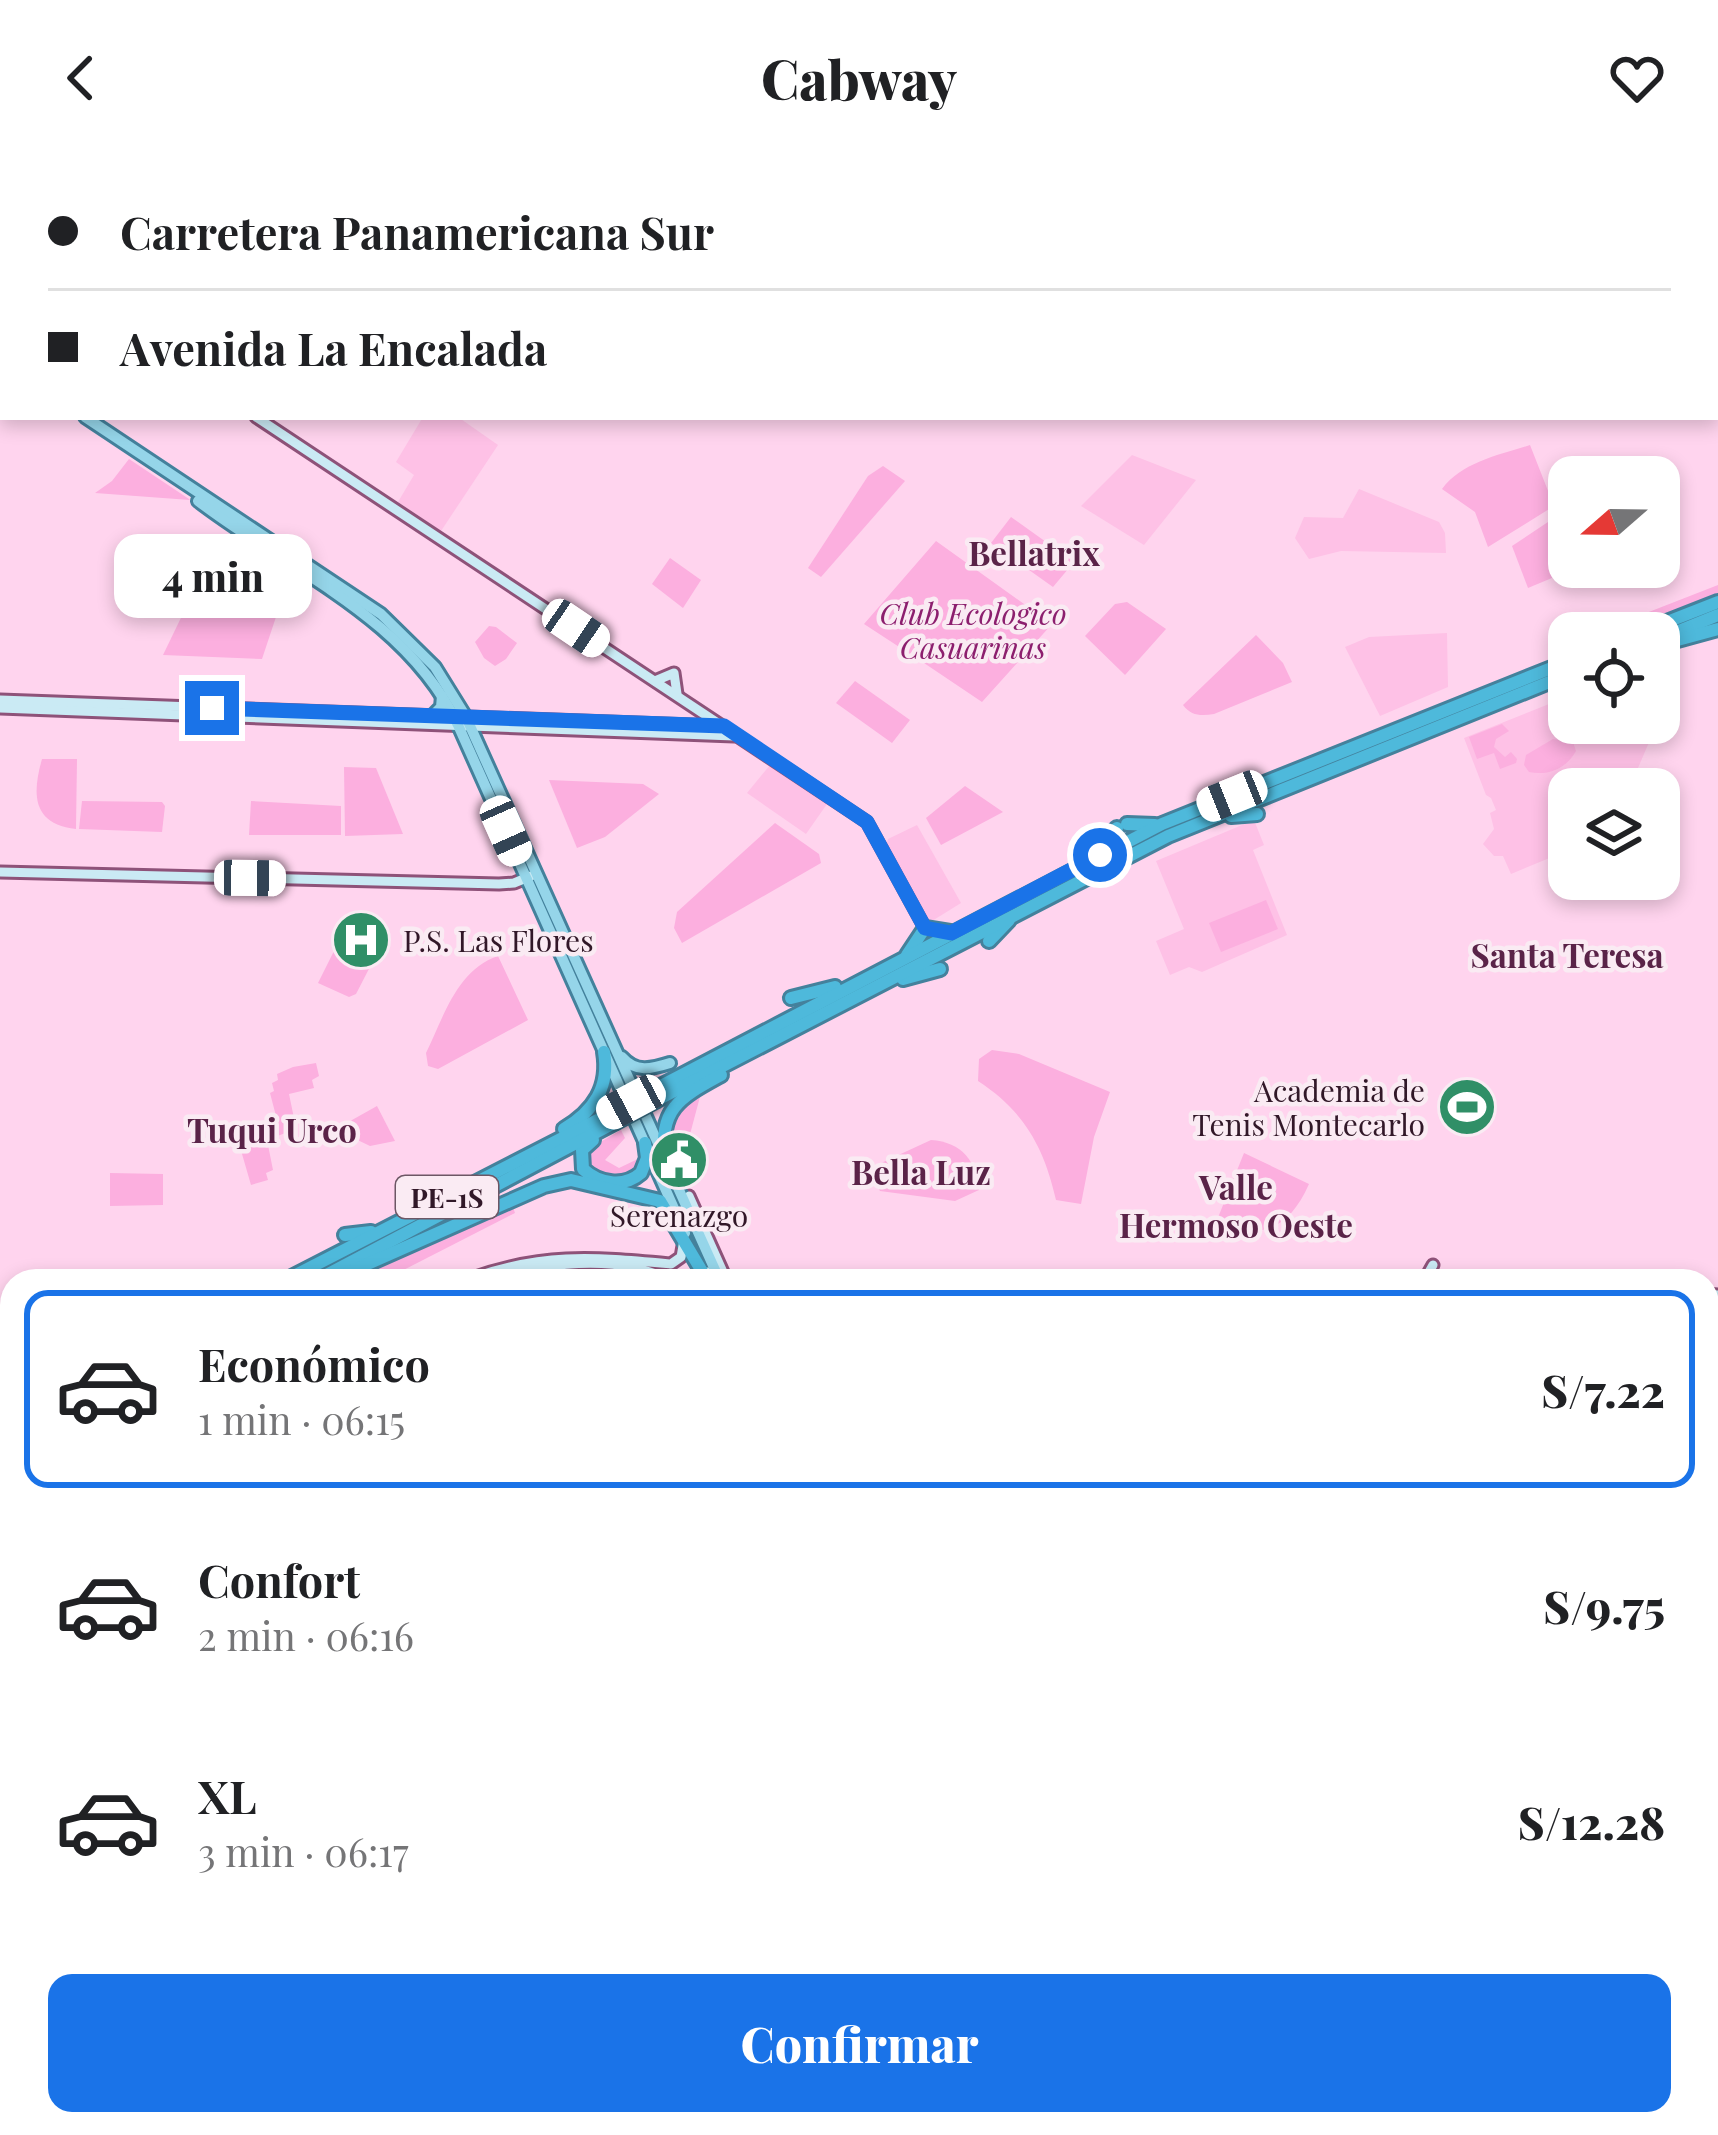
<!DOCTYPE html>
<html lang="es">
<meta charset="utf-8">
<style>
body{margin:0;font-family:"Playfair Display",serif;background:#f2f2f2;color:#202124;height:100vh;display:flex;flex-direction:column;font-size:45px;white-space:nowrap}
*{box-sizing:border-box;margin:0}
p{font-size:39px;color:#757577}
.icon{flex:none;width:66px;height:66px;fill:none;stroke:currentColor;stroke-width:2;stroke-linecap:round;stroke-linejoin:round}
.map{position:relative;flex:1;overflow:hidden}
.side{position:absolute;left:0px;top:1113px;width:1719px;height:867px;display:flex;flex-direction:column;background:#fff;border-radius:36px 36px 0 0;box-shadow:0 6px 18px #0003}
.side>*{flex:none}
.banner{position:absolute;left:0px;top:0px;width:1719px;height:264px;box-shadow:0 6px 18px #0003;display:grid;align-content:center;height:264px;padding:0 48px;background:#fff}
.needle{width:78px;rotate:250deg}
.tools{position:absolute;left:1548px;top:300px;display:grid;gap:24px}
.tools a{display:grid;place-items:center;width:132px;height:132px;border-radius:24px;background:#fff;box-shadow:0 6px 18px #0003;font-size:60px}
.end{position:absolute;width:54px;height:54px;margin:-27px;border:15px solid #1a73e8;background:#fff;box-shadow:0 0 0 6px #fff}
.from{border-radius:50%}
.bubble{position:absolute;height:84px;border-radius:24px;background:#fff;box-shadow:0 6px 18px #0003;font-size:39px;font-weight:800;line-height:84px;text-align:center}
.car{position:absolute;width:36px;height:72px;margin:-36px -18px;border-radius:15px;box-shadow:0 0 9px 3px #0007;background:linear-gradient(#fff 24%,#345 0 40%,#fff 0 76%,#345 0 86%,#fff 0)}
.banner b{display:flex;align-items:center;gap:42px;height:114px;font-size:45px}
.banner b+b{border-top:3px solid #e0e0e0}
.banner i{width:30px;height:30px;background:#202124}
ul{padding:21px 0 0;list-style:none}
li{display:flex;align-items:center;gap:36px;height:198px;margin:0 24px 18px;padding:0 24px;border:6px solid transparent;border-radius:24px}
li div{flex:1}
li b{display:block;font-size:45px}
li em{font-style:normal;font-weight:800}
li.on{border-color:#1a73e8}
li>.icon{width:108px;height:108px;stroke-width:1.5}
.primary-button{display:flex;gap:24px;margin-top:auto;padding:24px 48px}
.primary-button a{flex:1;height:138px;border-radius:24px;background:#1a73e8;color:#fff;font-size:48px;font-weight:800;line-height:138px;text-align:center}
header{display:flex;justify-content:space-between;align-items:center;height:156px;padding:0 48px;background:#fff;font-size:54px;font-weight:800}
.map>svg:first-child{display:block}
.built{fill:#fec1e6}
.green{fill:#fcafdf}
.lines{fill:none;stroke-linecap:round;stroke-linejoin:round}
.stream{stroke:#32b481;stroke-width:3}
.secondary-casing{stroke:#8e5279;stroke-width:15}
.primary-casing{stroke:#44819c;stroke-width:16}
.highway-casing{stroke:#44819c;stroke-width:18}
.secondary{stroke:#caeaf4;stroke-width:9}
.primary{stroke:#95d5e9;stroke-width:10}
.highway{stroke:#4eb9db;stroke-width:12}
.highway-bridge-casing{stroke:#44819c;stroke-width:18;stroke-linecap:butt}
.highway-bridge{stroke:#4eb9db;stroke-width:12}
.route{stroke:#1a73e8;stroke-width:15}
.labels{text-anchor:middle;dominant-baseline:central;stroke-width:9;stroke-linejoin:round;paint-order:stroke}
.shield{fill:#faebf3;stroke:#6d5765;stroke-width:3}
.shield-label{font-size:27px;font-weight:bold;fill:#311828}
.park-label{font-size:30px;font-style:italic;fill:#8c1f6e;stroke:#faebf3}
.poi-label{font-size:30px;fill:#311828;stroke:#faebf3;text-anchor:start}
.neighbourhood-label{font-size:33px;font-weight:bold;fill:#5a2348;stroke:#faebf3}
</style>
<header><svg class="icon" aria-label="back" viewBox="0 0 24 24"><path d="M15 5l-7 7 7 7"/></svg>Cabway<svg class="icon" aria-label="heart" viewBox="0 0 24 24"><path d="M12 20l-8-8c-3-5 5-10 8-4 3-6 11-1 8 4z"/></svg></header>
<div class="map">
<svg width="1718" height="1979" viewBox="0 0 1718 1979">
<rect width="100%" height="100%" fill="#ffd4ee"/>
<g class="built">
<polygon points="423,261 458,261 498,289 441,375 398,346 414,319 396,306"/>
<polygon points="1132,299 1196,324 1144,389 1081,350"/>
<polygon points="1359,333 1439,366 1445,377 1446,397 1341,395 1309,403 1295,382 1304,361 1343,362"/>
<polygon points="1447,477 1448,531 1380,560 1345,491 1369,481"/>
<polygon points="1569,540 1569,567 1656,567 1653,577 1629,633 1569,633 1569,694 1511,718 1503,700 1494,700 1483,688 1494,673 1490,657 1496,654 1491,642 1486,639 1464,582"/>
<polygon points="770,609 827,648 806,678 747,637"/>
<polygon points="1254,664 1264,689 1253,694 1287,779 1202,816 1189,811 1170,819 1156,785 1184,773 1156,705"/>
<polygon points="917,669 961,747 932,765 927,764 886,690 888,683"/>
</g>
<g class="green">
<path d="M1530,289L1554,350L1488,391L1475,356L1442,333C1462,306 1499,299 1530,289Z"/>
<polygon points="129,303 189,343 190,344 95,337 112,325"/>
<polygon points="883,310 905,325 821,421 808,412 868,320"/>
<polygon points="1011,361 1074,406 1053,431 991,387"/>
<polygon points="1551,364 1571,414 1528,432 1512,390"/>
<polygon points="936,385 1052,468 982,546 921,505 920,498 910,498 864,468"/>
<polygon points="670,402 701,424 683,452 652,428"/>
<polygon points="205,412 277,458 262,503 163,499"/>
<polygon points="1718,429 1718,438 1617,477 1595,477"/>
<polygon points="1127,446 1166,473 1125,519 1085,480 1115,448"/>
<polygon points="489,470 496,471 517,487 506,503 495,510 484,502 475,486"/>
<path d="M1256,479L1283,507L1292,526L1214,558C1201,560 1191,560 1183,549Z"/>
<polygon points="855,525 910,564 892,587 836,547"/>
<polygon points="1502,568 1509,575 1496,583 1494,591 1505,601 1511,596 1517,603 1516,607 1500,613 1494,597 1477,603 1469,581"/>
<path d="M1553,583L1573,586L1576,595C1566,613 1548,620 1529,616L1524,609L1526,599Z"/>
<path d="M42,603H77L76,673C32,668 32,638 42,603Z"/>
<polygon points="344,611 376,612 403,678 345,680"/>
<polygon points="549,624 643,628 659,638 605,681 577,692"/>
<polygon points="965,630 1003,656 941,689 926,662"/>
<polygon points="82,645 162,646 165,650 162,676 79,673"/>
<polygon points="251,645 341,650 341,679 249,679"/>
<polygon points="775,667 819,698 821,707 682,787 674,772 677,756"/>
<polygon points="1266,744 1278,773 1221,796 1209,767"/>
<polygon points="338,787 373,805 356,838 349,841 318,827"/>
<path d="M498,800L528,864L438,913L428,910L426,897C444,860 457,814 498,800Z"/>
<path d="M992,894L1019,898L1110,936L1094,981L1081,1048L1056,1044C1044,991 1024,955 978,925L979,903Z"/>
<polygon points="316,907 319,920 312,924 314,932 289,938 295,967 287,971 288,976 267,984 273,1014 266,1017 268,1024 251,1029 240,991 250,975 259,972 258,967 276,960 270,937 274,935 272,927 278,924 277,918 293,911"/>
<path d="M701,937L685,997H669C665,971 678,949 701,937Z"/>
<polygon points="377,950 395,985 370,990 341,976 352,964"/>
<polygon points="621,974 625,982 605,1004 619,1012 642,1001 634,1017 620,1023 590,1012 585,1004 590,992"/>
<path d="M931,984C962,986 977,1006 979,1034L955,1045L880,1035L866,1014Z"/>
<path d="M1244,997L1309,1028C1289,1073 1262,1084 1215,1069Z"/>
<polygon points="110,1017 163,1018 163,1049 110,1050"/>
<polygon points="512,1048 515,1057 382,1125 340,1125"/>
<polygon points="12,1788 12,1863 0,1867 0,1792"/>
<polygon points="35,1968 403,1968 401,1979 0,1979"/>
</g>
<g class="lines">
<g class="stream">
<polyline points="553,766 581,830"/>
<polyline points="588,844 611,896"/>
</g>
<g class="secondary-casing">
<g id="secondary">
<polyline points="0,93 3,95"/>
<polyline points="256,261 867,666 925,772"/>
<polyline points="655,525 674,517 677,538"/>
<polyline points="0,544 719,570"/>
<polyline points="0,552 734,580"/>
<polyline points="0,716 499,728 514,727 531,720"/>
<polyline points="689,1040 727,1125"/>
<path d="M464,1125C540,1096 593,1101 671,1108L681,1101L684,1084"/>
<path d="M483,1125C541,1108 616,1096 671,1125"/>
<polyline points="686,1125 708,1116"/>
<polyline points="1424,1125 1433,1109"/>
<polyline points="1707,1138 1718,1139"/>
<polyline points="1707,1151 1718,1151"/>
<polyline points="1707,1277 1718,1250"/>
<polyline points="1707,1297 1718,1271"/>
<polyline points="0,1360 12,1354"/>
<polyline points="0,1371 12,1365"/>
<polyline points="1707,1400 1718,1407"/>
<polyline points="1707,1411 1718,1418"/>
<polyline points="1075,1968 1080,1979"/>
<polyline points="1101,1968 1106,1979"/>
<polyline points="407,1979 408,1968"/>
<polyline points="419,1979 421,1968"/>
<polyline points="1163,1979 1171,1968"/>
<polyline points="1174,1979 1183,1968"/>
</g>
</g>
<g class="primary-casing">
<g id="primary">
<polyline points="0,204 3,206"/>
<polyline points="85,261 381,458 435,511 466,561 720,1125"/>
<path d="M198,345C289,415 406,460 458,569L685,1077"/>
<polyline points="433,559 441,551 442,540"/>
<path d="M622,901C636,917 651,913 670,907"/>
<polyline points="1083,1968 1088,1979"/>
<polyline points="1093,1968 1098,1979"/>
</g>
</g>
<g class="highway-casing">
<g id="highway">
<polyline points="1639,477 1718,446"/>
<polyline points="1659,483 1718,459"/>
<polyline points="1659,489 1718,473"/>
<polyline points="1231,660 1257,658"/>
<polyline points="1127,668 1155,669"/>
<polyline points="1093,697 1117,672"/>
<polyline points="989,785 1009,764"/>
<polyline points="907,799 925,772 950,776"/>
<polyline points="903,823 940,813"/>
<polyline points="791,842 835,831"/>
<polyline points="653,934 1162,668 1569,505"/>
<polyline points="657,944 1168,680 1569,518"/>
<path d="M564,973C594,955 610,931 604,896"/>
<path d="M593,984L582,994L583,1013C599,1028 624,1032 641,1017L647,1002L645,987"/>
<path d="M665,1004C658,952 681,941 721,919"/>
<polyline points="345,1079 371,1076"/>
<polyline points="284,1125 609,958"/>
<polyline points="315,1125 614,967"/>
<polyline points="329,1125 544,1030 571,1024 660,1045 703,1117"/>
<polyline points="0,1266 12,1260"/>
<polyline points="0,1276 12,1270"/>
<polyline points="0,1291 12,1285"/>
</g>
</g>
<use href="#secondary" class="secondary"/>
<use href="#primary" class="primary"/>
<use href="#highway" class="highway"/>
<g class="highway-bridge-casing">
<g id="highway-bridge">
<polyline points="609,958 653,934"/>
<polyline points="614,967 657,944"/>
</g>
</g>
<use href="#highway-bridge" class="highway-bridge"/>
</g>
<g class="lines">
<polyline class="route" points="212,552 724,570 867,666 925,772 951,777 1100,699"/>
</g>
<defs>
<g id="hospital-disc" transform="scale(3)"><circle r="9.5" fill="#308f67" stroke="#faebf3"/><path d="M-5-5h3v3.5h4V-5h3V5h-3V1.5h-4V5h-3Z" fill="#fff"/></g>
<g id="stadium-disc" transform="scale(3)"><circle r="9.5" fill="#308f67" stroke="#faebf3"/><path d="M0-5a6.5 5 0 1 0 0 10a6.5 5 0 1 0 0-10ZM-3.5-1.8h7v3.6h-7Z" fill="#fff"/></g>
<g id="civic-disc" transform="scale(3)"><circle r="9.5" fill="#308f67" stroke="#faebf3"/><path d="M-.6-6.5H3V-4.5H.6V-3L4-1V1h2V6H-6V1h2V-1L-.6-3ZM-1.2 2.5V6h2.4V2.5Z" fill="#fff"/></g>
</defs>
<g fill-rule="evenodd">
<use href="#hospital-disc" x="361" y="784"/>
<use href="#stadium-disc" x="1467" y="951"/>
<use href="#civic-disc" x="679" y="1004"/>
</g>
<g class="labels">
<rect class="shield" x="396" y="1020" width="102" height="42" rx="9"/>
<g class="shield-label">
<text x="447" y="1041">PE-1S</text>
</g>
<g class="park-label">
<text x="973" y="457">Club Ecologico<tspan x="973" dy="34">Casuarinas</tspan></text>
</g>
<g class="poi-label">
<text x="403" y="784">P.S. Las Flores</text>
<text x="1425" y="934" text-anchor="end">Academia de<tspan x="1425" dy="34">Tenis Montecarlo</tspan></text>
<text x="679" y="1059" text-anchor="middle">Serenazgo</text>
</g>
<g class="neighbourhood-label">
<text x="1034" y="396">Bellatrix</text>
<text x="1567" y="798">Santa Teresa</text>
<text x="272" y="973">Tuqui Urco</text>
<text x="921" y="1015">Bella Luz</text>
<text x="1236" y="1030">Valle<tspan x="1236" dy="38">Hermoso Oeste</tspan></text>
</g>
</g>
</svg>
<div class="tools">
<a><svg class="needle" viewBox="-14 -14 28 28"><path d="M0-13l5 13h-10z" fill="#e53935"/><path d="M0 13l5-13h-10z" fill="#757577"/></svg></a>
<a><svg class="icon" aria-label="locate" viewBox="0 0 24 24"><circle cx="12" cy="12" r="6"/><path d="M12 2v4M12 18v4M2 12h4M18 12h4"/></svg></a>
<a><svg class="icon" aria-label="layers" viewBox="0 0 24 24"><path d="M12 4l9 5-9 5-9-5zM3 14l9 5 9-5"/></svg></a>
</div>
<i class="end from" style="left:1100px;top:699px"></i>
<i class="end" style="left:212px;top:552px"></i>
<div class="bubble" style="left:114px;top:378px;width:198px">4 min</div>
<i class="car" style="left:576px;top:472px;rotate:124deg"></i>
<i class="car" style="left:1232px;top:640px;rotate:248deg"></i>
<i class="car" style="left:506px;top:675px;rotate:156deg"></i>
<i class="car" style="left:250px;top:722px;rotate:91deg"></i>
<i class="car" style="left:631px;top:946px;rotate:242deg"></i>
<div class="banner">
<b><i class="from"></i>Carretera Panamericana Sur</b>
<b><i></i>Avenida La Encalada</b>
</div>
<section class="side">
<ul>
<li class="on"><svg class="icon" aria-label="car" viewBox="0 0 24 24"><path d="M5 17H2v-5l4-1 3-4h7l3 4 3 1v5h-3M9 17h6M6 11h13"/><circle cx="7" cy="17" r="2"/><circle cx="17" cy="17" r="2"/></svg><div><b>Económico</b><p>1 min · 06:15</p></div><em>S/7.22</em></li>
<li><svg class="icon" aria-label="car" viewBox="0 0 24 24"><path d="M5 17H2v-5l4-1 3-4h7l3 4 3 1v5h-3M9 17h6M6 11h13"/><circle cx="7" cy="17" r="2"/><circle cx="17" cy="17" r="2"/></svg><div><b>Confort</b><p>2 min · 06:16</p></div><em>S/9.75</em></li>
<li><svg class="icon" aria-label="car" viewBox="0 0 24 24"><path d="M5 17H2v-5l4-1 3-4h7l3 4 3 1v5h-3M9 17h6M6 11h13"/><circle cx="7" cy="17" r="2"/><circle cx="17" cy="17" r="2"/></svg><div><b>XL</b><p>3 min · 06:17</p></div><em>S/12.28</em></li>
</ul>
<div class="primary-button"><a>Confirmar</a></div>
</section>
</div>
